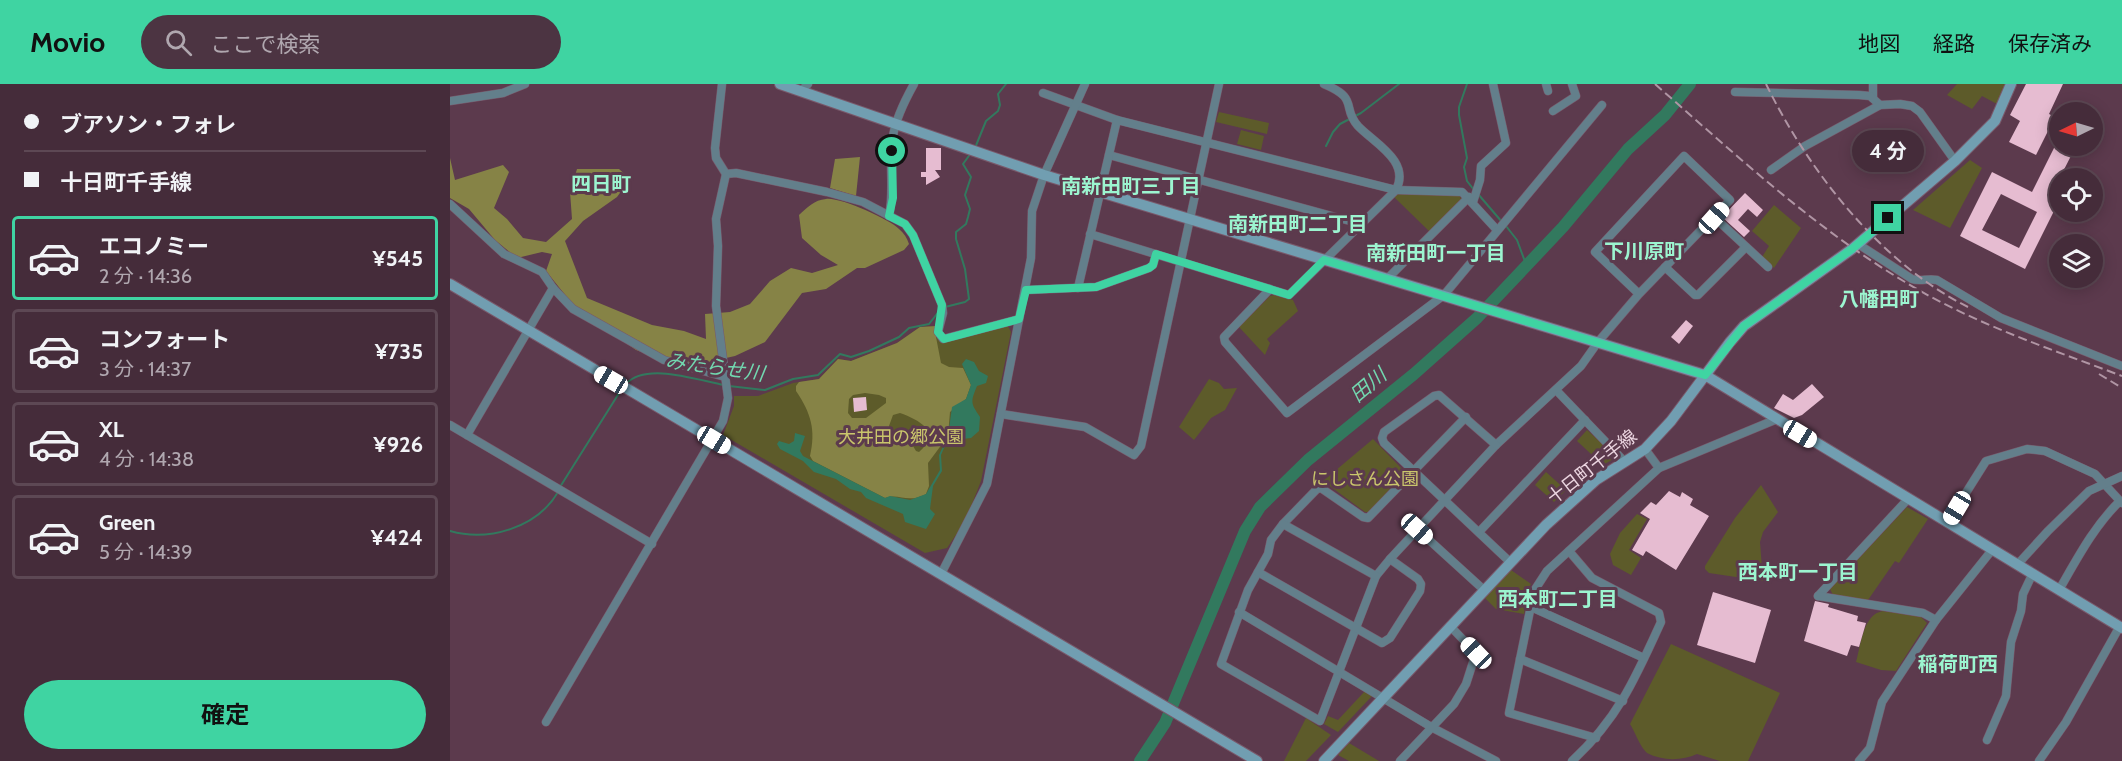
<!DOCTYPE html>
<html lang="ja">
<meta charset="utf-8">
<style>
body{margin:0;font-family:Cabin,"Noto Sans JP",sans-serif;background:#4c3442;color:#f1f3f6;height:100vh;display:flex;flex-direction:column;font-size:22px;white-space:nowrap}
*{box-sizing:border-box;margin:0}
p{font-size:20px;color:#b0a7af}
.icon{flex:none;width:33px;height:33px;fill:none;stroke:currentColor;stroke-width:2;stroke-linecap:round;stroke-linejoin:round}
.map{position:relative;flex:1;overflow:hidden}
.panel{display:flex;flex-direction:column;background:#452c3a;width:450px}
.panel>*{flex:none}
.top-card{display:grid;align-content:center;height:132px;padding:0 24px;background:#452c3a}
.needle{width:39px;rotate:265deg}
.buttons{position:absolute;left:1599px;top:18px;display:grid;gap:12px}
.buttons a{display:grid;place-items:center;width:54px;height:54px;border-radius:50%;background:#452c3a;box-shadow:0 3px 15px #0003,0 0 0 2px #5d4854;font-size:30px}
.end{position:absolute;width:27px;height:27px;margin:-14px;border:8px solid #3fd4a2;background:#111;box-shadow:0 0 0 3px #111}
.from{border-radius:50%}
.bubble{position:absolute;height:42px;border-radius:21px;background:#452c3a;box-shadow:0 3px 15px #0003,0 0 0 2px #5d4854;font-size:20px;font-weight:700;line-height:42px;text-align:center}
.car{position:absolute;width:18px;height:36px;margin:-18px -9px;border-radius:8px;box-shadow:0 0 4px 2px #0007;background:linear-gradient(#fff 24%,#345 0 40%,#fff 0 76%,#345 0 86%,#fff 0)}
.top-card b{display:flex;align-items:center;gap:21px;height:57px;font-size:22px}
.top-card b+b{border-top:2px solid #5d4854}
.top-card i{width:15px;height:15px;background:#f1f3f6}
ul{padding:0;list-style:none}
li{display:flex;align-items:center;gap:18px;height:84px;margin:0 12px 9px;padding:0 12px;border:3px solid #5d4854;border-radius:6px}
li div{flex:1}
li b{display:block;font-size:22px}
li em{font-style:normal;font-weight:700}
li.on{border-color:#3fd4a2}
li>.icon{width:54px;height:54px;stroke-width:1.5}
.button{display:flex;gap:12px;margin-top:auto;padding:12px 24px}
.button a{flex:1;height:69px;border-radius:36px;background:#3fd4a2;color:#111;font-size:24px;font-weight:700;line-height:69px;text-align:center}
header{display:flex;align-items:center;gap:36px;box-sizing:border-box;height:84px;padding:0 30px;background:#3fd4a2;color:#111}
header strong{font-size:28px}
nav{display:flex;gap:33px;margin-inline-start:auto;font-size:21px}
.search{width:420px;height:54px;background:#4c3442;display:flex;align-items:center;gap:15px;box-sizing:border-box;padding:0 21px;border-radius:33px;color:#b0a7af;font-size:22px}
main{display:flex;flex:1;min-height:0}
.map>svg:first-child{display:block}
.green{fill:#5d5b2a}
.forest{fill:#868346;fill-rule:evenodd}
.water{fill:#32795e}
.lines{fill:none;stroke-linecap:round;stroke-linejoin:round}
.stream{stroke:#32795e;stroke-width:2}
.river{stroke:#32795e;stroke-width:12}
.building{fill:#e6bcd1;fill-rule:evenodd}
.street-casing{stroke:#79596b;stroke-width:9}
.secondary-casing{stroke:#79596b;stroke-width:12}
.street{stroke:#637f8b;stroke-width:8}
.secondary{stroke:#719eb1;stroke-width:10}
.rail{stroke:#b095a4;stroke-width:2;stroke-dasharray:9 4.5;stroke-linecap:butt}
.route{stroke:#3fd4a2;stroke-width:8}
.labels{text-anchor:middle;dominant-baseline:central;stroke-width:6;stroke-linejoin:round;paint-order:stroke}
.park-label{font-size:18px;fill:#cac66c;stroke:#5c3a4d}
.street-label{font-size:18px;fill:#ecd6e1;stroke:#5c3a4d}
.neighbourhood-label{font-size:20px;font-weight:bold;fill:#9cf5d0;stroke:#5c3a4d}
.water-label{font-size:20px;font-style:italic;fill:#72d8b0;stroke:#5c3a4d}
</style>
<header>
<strong>Movio</strong>
<div class="search"><svg class="icon" aria-label="search" viewBox="0 0 24 24"><circle cx="10" cy="10" r="6"/><path d="M15 15l6 6"/></svg>ここで検索</div>
<nav><a>地図</a><a>経路</a><a>保存済み</a></nav>
</header>
<main>
<section class="panel">
<div class="top-card">
<b><i class="from"></i>ブアソン・フォレ</b>
<b><i></i>十日町千手線</b>
</div>
<ul>
<li class="on"><svg class="icon" aria-label="car" viewBox="0 0 24 24"><path d="M5 17H2v-5l4-1 3-4h7l3 4 3 1v5h-3M9 17h6M6 11h13"/><circle cx="7" cy="17" r="2"/><circle cx="17" cy="17" r="2"/></svg><div><b>エコノミー</b><p>2 分 · 14:36</p></div><em>¥545</em></li>
<li><svg class="icon" aria-label="car" viewBox="0 0 24 24"><path d="M5 17H2v-5l4-1 3-4h7l3 4 3 1v5h-3M9 17h6M6 11h13"/><circle cx="7" cy="17" r="2"/><circle cx="17" cy="17" r="2"/></svg><div><b>コンフォート</b><p>3 分 · 14:37</p></div><em>¥735</em></li>
<li><svg class="icon" aria-label="car" viewBox="0 0 24 24"><path d="M5 17H2v-5l4-1 3-4h7l3 4 3 1v5h-3M9 17h6M6 11h13"/><circle cx="7" cy="17" r="2"/><circle cx="17" cy="17" r="2"/></svg><div><b>XL</b><p>4 分 · 14:38</p></div><em>¥926</em></li>
<li><svg class="icon" aria-label="car" viewBox="0 0 24 24"><path d="M5 17H2v-5l4-1 3-4h7l3 4 3 1v5h-3M9 17h6M6 11h13"/><circle cx="7" cy="17" r="2"/><circle cx="17" cy="17" r="2"/></svg><div><b>Green</b><p>5 分 · 14:39</p></div><em>¥424</em></li>
</ul>
<div class="button"><a>確定</a></div>
</section>
<div class="map">
<svg width="1672" height="677" viewBox="0 0 1672 677">
<rect width="100%" height="100%" fill="#5c3a4d"/>
<g class="green">
<polygon points="1507,0 1555,0 1547,20 1532,12 1522,25 1497,11"/>
<polygon points="769,28 819,39 817,50 766,38"/>
<polygon points="791,46 814,52 811,66 787,60"/>
<polygon points="1520,76 1532,84 1500,144 1463,126"/>
<polygon points="947,110 1009,111 1012,116 980,148 944,113"/>
<polygon points="1324,121 1351,144 1324,184 1312,173 1319,162 1302,147"/>
<polygon points="824,211 843,216 848,227 817,255 820,259 815,271 789,243 820,212"/>
<polygon points="487,242 486,253 493,258 558,242 561,248 531,397 515,438 497,464 475,469 273,351 284,322 284,312 308,312 343,299 369,295 388,275 401,277 447,259 470,243"/>
<polygon points="759,295 769,299 774,305 787,304 775,326 761,334 744,356 729,343"/>
<polygon points="1137,346 1167,373 1153,381 1127,357"/>
<polygon points="923,355 953,386 953,391 919,428 915,428 873,397"/>
<polygon points="1096,388 1116,406 1104,418 1085,401"/>
<polygon points="1311,401 1328,428 1313,448 1310,458 1313,497 1259,489 1255,485 1255,482 1285,434"/>
<polygon points="1457,423 1478,435 1449,479 1445,477 1418,516 1383,511 1380,505"/>
<polygon points="1187,430 1197,435 1179,466 1191,474 1181,491 1163,481 1160,470 1170,449"/>
<polygon points="1061,486 1081,500 1078,505 1074,530 1046,525 1035,514"/>
<path d="M1433,527L1471,533L1477,539L1446,587L1431,586L1406,578C1411,561 1413,530 1433,527Z"/>
<path d="M1221,560L1330,609L1298,677H1270L1247,670C1232,677 1212,677 1197,669C1190,663 1185,648 1180,640Z"/>
<polygon points="915,607 922,612 888,648 874,640 878,632 888,636"/>
<polygon points="856,634 881,651 856,677 834,677"/>
<polygon points="899,659 929,677 899,677 888,671"/>
</g>
<g class="forest">
<polygon points="410,73 406,112 380,104 385,75"/>
<path d="M0,74L5,96L53,81L59,88L44,124L57,135L73,154L96,158L122,135L120,108L127,85H169L180,95L167,113L133,137L115,157L137,214L202,241L234,247L256,255L255,230L280,228L300,220L320,197L341,184L362,189L388,181L371,171L352,154L349,131C358,123 364,116 376,115C390,113 439,135 449,145C454,149 457,154 459,160L454,166L415,184H407L376,205L352,209L315,258L285,272L249,280L226,281L186,266L128,227L96,187L102,170L92,168L67,174L45,156L19,125L0,114Z"/>
<path d="M487,242L486,253L491,279L499,283L513,284L521,301L516,315L500,328L498,352L478,379L479,402L476,410C457,420 450,409 435,414L363,377L360,372C366,346 361,329 346,307V302L349,298L369,295L388,275L401,277L447,259L470,243ZM415,309L429,311L436,314V319L416,334H402L398,329L399,315L403,311ZM450,329C469,336 493,348 469,368L466,367L460,357L442,354L439,342L443,331Z"/>
</g>
<path class="water" d="M516,275L524,278L529,287L538,292L536,299L527,302C520,319 521,319 530,333L529,347L521,354L504,356L494,364L491,371L492,387L483,402L480,425L485,430L476,445L455,438L453,430L416,414L411,408L400,405L386,395L364,388L353,377L330,365L327,360L329,357L339,360L344,357L345,349L355,352L350,367L353,372L435,414L440,412L460,416L476,410L490,386L489,371L498,352L502,323L516,315L521,301L512,280Z"/>
<g class="lines">
<g class="stream">
<polyline points="1017,0 1009,23 1009,31 1017,74 1014,83 1017,97 1024,106"/>
<polyline points="876,62 883,48 890,40 911,29 949,0"/>
<polyline points="525,64 536,37 548,27 550,21 548,10 556,0"/>
<polyline points="1028,110 1052,138"/>
<polyline points="1056,142 1067,156 1077,183"/>
<polyline points="495,223 515,218 519,215 515,185 506,155 506,148 516,140 518,133 520,125 515,111 521,93 513,80 521,69"/>
<path d="M176,300C196,278 247,296 274,301"/>
<polyline points="279,302 315,306 343,295 368,291 390,270 401,273 419,267 449,253 459,244 479,240 490,226"/>
<polyline points="110,403 171,306"/>
<path d="M0,447C38,458 87,444 108,408"/>
</g>
<polyline class="river" points="690,677 715,639 795,447 810,423 858,376 964,290 1027,234 1113,143 1178,65 1215,31 1240,0"/>
</g>
<g class="building">
<polygon points="1576,0 1613,0 1599,30 1605,33 1586,71 1559,58 1570,37 1560,31"/>
<path d="M1610,52V62H1626L1598,117L1607,121L1575,185L1510,152L1542,88L1582,108ZM1551,110L1587,128L1569,164L1532,146Z"/>
<polygon points="476,64 491,64 491,86 485,86 490,93 476,101 476,93 471,93 471,88 476,88"/>
<polygon points="1295,109 1313,126 1307,133 1298,125 1288,136 1300,147 1294,153 1272,133"/>
<polygon points="1236,236 1243,242 1229,260 1221,253"/>
<polygon points="1362,300 1374,313 1352,331 1344,334 1324,324 1333,310 1343,316"/>
<polygon points="416,313 417,326 404,328 403,314"/>
<polygon points="1219,407 1230,413 1232,408 1243,415 1240,421 1259,432 1226,486 1196,467 1193,472 1182,466 1200,435 1190,429 1201,418 1206,421"/>
<polygon points="1263,508 1321,526 1305,579 1247,561"/>
<polygon points="1365,517 1379,520 1378,523 1408,532 1407,537 1416,539 1409,563 1401,561 1397,572 1354,557"/>
</g>
<g class="lines">
<g class="street-casing">
<g id="street">
<polyline points="1096,0 1098,7"/>
<polyline points="1423,0 1423,14"/>
<polyline points="351,7 358,0"/>
<polyline points="1285,8 1409,11 1420,12 1430,21"/>
<polyline points="593,9 667,36 946,106 1012,108 1047,146"/>
<polyline points="0,17 53,9 75,0"/>
<polyline points="1103,27 1126,12 1122,0"/>
<polyline points="659,71 911,140"/>
<polyline points="1321,86 1355,62 1430,21 1450,20 1462,22 1470,28 1505,77"/>
<polyline points="276,90 286,89 377,108 413,118 455,140 463,151 492,221 493,229 488,248 493,255 569,235"/>
<polyline points="1023,118 1030,96 1031,82 1056,59 1043,0"/>
<polyline points="0,120 54,170 92,188 103,204 123,225 214,276 275,293"/>
<path d="M439,132C445,105 438,79 443,52C446,34 455,16 464,0"/>
<polyline points="1264,133 1318,183"/>
<path d="M640,150L839,211L946,106C961,77 924,59 908,42C891,23 910,15 874,0"/>
<path d="M1408,160L1462,195C1470,198 1478,194 1487,196L1551,234L1672,282"/>
<polyline points="1215,183 1245,211 1248,211 1296,163"/>
<polyline points="937,195 1019,113"/>
<polyline points="628,204 667,36"/>
<polyline points="820,205 774,253 775,258 837,329 994,211 1152,21"/>
<polyline points="576,206 646,203 699,184 703,181 706,170"/>
<polyline points="1106,306 1175,378"/>
<polyline points="551,330 635,343 684,371 691,362 769,0"/>
<polyline points="1016,333 918,434 913,433 871,404 867,405 833,440 821,456 818,470 798,506 771,580 870,637 926,492 940,475 1046,361 1131,282 1148,258 1189,210 1280,116 1234,72 1145,168 1189,210"/>
<polyline points="0,341 202,460"/>
<polyline points="17,351 103,204"/>
<polyline points="1046,361 989,311 984,312 934,348 932,354 934,359 1060,478"/>
<polyline points="1195,365 1209,384"/>
<polyline points="1497,439 1536,377 1577,365 1595,367 1645,390 1672,419"/>
<polyline points="833,440 926,492"/>
<polyline points="967,445 1034,506"/>
<polyline points="1029,448 1135,336"/>
<path d="M1119,467L1142,494L1209,529L1211,538C1186,593 1168,635 1122,677"/>
<polyline points="1567,481 1598,447 1639,407 1672,392"/>
<polyline points="808,488 932,559 940,554 970,507 971,500 968,495 940,475"/>
<polyline points="491,490 537,400 581,174 582,127 594,91 635,0"/>
<path d="M1609,506C1627,475 1644,442 1670,417"/>
<polyline points="1368,512 1458,415"/>
<polyline points="1368,512 1473,529 1486,536"/>
<polyline points="1081,523 1194,574"/>
<polyline points="789,528 983,644 1046,677"/>
<polyline points="1070,575 1173,617"/>
<polyline points="96,638 273,337 278,314 266,222 268,162 266,135 276,90 266,74 265,64 272,0"/>
<polyline points="1146,654 1059,629 1084,507 1097,487 1209,384 1327,335"/>
<polyline points="1537,656 1556,612 1561,558 1571,527 1573,510 1582,491"/>
<polyline points="950,677 1004,620 1016,600 1026,569 1000,542"/>
<polyline points="1409,677 1420,664 1432,618 1486,536 1542,466"/>
<polyline points="1589,677 1616,638 1670,542"/>
</g>
</g>
<g class="secondary-casing">
<g id="secondary">
<polyline points="330,0 594,91 1255,291 1672,544"/>
<polyline points="0,200 807,677"/>
<polyline points="874,677 1096,441 1146,396 1195,365 1221,337 1280,258 1294,242 1402,165 1505,77 1545,37 1561,0"/>
</g>
</g>
<use href="#street" class="street"/>
<use href="#secondary" class="secondary"/>
<g class="rail">
<path d="M1205,0C1285,70 1363,143 1455,198C1522,239 1598,264 1672,292"/>
<path d="M1316,0C1358,86 1430,179 1518,223"/>
<polyline points="1649,290 1672,304"/>
</g>
</g>
<g class="lines">
<polyline class="route" points="442,67 443,114 439,132 455,140 463,151 492,221 488,248 494,255 569,235 576,206 646,203 699,184 703,181 706,170 839,211 874,176 1255,291 1294,242 1402,165 1438,134"/>
</g>
<g class="labels">
<g class="park-label">
<text x="451" y="353">大井田の郷公園</text>
<text x="915" y="395">にしさん公園</text>
</g>
<g class="street-label">
<text transform="translate(1142 383) rotate(-38)">十日町千手線</text>
</g>
<g class="neighbourhood-label">
<text x="151" y="100">四日町</text>
<text x="681" y="102">南新田町三丁目</text>
<text x="848" y="140">南新田町二丁目</text>
<text x="1194" y="167">下川原町</text>
<text x="986" y="169">南新田町一丁目</text>
<text x="1429" y="215">八幡田町</text>
<text x="1348" y="488">西本町一丁目</text>
<text x="1108" y="515">西本町二丁目</text>
<text x="1508" y="580">稲荷町西</text>
</g>
<g class="water-label">
<text transform="translate(265 283) rotate(8)">みたらせ川</text>
<text transform="translate(918 301) rotate(-40)">田川</text>
</g>
</g>
</svg>
<div class="buttons">
<a><svg class="needle" viewBox="-14 -14 28 28"><path d="M0-13l5 13h-10z" fill="#e53935"/><path d="M0 13l5-13h-10z" fill="#b0a7af"/></svg></a>
<a><svg class="icon" aria-label="locate" viewBox="0 0 24 24"><circle cx="12" cy="12" r="6"/><path d="M12 2v4M12 18v4M2 12h4M18 12h4"/></svg></a>
<a><svg class="icon" aria-label="layers" viewBox="0 0 24 24"><path d="M12 4l9 5-9 5-9-5zM3 14l9 5 9-5"/></svg></a>
</div>
<i class="end from" style="left:442px;top:67px"></i>
<i class="end" style="left:1438px;top:134px"></i>
<div class="bubble" style="left:1402px;top:46px;width:72px">4 分</div>
<i class="car" style="left:1264px;top:134px;rotate:42deg"></i>
<i class="car" style="left:161px;top:296px;rotate:300deg"></i>
<i class="car" style="left:1350px;top:350px;rotate:121deg"></i>
<i class="car" style="left:264px;top:356px;rotate:121deg"></i>
<i class="car" style="left:1507px;top:424px;rotate:211deg"></i>
<i class="car" style="left:967px;top:445px;rotate:132deg"></i>
<i class="car" style="left:1026px;top:569px;rotate:316deg"></i>
</div>
</main>
